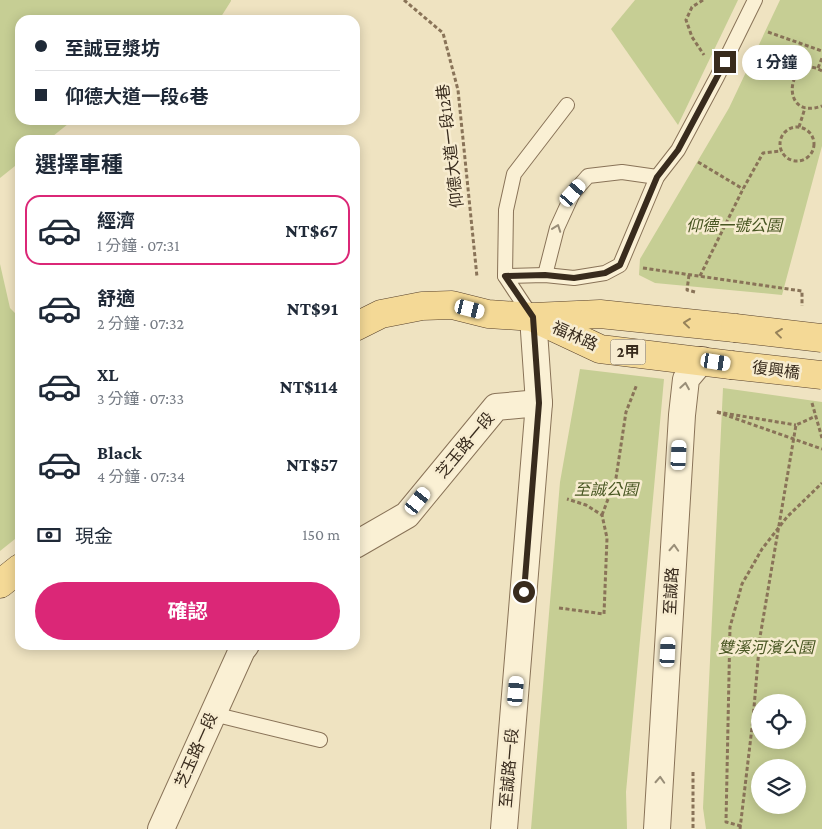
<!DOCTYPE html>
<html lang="zh-TW">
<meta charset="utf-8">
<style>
body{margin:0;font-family:"Crimson Pro","Noto Sans TC",serif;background:#f2f2f3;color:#1f2937;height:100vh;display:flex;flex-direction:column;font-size:19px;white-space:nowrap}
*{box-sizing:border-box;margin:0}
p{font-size:16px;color:#747a83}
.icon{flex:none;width:28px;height:28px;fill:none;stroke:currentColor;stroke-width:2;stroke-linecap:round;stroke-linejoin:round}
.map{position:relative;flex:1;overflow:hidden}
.panel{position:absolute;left:15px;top:135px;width:345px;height:515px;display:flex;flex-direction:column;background:#fff;border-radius:15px;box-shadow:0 2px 12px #0003}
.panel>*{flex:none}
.guide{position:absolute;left:15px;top:15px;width:345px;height:110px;border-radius:15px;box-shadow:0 2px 12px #0003;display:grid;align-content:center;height:110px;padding:0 20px;background:#fff}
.controls{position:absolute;left:751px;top:694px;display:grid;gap:10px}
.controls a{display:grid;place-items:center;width:55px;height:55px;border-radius:50%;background:#fff;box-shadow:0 2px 12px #0003;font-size:25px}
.end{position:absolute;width:22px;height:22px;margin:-11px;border:6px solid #382b1d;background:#fff;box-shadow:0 0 0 2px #fff}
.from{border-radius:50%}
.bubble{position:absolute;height:35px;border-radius:18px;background:#fff;box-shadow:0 2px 12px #0003;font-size:16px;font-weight:700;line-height:35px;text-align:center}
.car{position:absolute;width:15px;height:30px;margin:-15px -8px;border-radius:6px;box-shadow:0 0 4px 1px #0007;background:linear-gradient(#fff 24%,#345 0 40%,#fff 0 76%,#345 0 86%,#fff 0)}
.guide b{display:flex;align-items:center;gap:18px;height:48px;font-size:19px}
.guide b+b{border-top:1px solid #e0e1e3}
.guide i{width:12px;height:12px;background:#1f2937}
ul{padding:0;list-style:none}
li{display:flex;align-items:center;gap:15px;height:70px;margin:0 10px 8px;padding:0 10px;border:2px solid transparent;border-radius:15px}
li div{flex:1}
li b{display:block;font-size:19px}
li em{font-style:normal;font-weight:700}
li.on{border-color:#db2777}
li>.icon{width:45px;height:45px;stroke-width:1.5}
h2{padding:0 20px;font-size:22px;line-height:60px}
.pay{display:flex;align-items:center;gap:12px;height:55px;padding:0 20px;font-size:19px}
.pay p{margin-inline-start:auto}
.action{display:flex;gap:10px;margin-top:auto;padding:10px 20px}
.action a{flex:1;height:58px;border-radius:30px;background:#db2777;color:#fff;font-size:20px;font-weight:700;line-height:58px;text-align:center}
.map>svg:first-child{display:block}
.green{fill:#c6ce94;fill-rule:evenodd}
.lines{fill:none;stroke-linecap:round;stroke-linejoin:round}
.service-casing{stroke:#897358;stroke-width:16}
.minor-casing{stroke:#897358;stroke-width:28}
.primary-casing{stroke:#57412c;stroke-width:29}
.path{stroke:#897358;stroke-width:3;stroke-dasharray:4 2.5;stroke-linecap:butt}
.service{stroke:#faf0d4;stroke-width:14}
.minor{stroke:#faf0d4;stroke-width:26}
.primary{stroke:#f4d996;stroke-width:28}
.primary-bridge-casing{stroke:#57412c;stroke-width:29;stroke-linecap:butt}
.path-bridge{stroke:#897358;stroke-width:3;stroke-dasharray:4 2.5;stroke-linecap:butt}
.primary-bridge{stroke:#f4d996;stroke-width:28}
.oneway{stroke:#998e78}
.oneway2{stroke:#96825a}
.route{stroke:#382b1d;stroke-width:6}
.labels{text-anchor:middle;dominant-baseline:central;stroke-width:5;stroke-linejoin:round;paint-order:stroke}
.shield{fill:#f7ecd0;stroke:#716553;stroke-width:1}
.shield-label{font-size:15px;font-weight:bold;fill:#382b1d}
.street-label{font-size:16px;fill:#382b1d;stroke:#f7ecd0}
.park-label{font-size:16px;font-style:italic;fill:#485622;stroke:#f7ecd0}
</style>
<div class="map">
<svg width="822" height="829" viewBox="0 0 822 829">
<rect width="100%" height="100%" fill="#efe3c1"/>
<g class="green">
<polygon points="0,0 231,0 231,1 219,20 20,20 20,120 73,120 48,140 20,140 20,162 0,178"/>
<polygon points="635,0 738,0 678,125 611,29"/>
<polygon points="780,0 822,0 822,146 782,295 655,283 639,275 640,259 729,108"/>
<polygon points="0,264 10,308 20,318 20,535 0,551"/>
<polygon points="580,369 664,379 626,792 627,829 531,829 560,482"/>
<path d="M723,388L822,402V829H706L703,808ZM760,702H798V740H760ZM760,768H798V805H760Z"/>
</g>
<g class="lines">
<g class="service-casing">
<g id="service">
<polyline points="545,275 557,228 573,193 588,176 622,172 657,177"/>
<polyline points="505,276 506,210 514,174 567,105"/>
<polyline points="532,317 505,276 545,275 574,278 605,273 620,265 657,177 678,150 717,77 755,0"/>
<polyline points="213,714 320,740"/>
</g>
</g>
<g class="minor-casing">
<g id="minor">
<polyline points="355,545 407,515 496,407 539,403"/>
<polyline points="161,829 242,650 246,645"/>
<polyline points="504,829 539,403 533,317"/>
<polyline points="657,829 682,415 686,379 702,360"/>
</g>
</g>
<g class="primary-casing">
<g id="primary">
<polyline points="536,319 600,349 731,365"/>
<polyline points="355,327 381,314 422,306 452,305 488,314 533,317 600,314 735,328"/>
<polyline points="0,584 20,568"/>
</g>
</g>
<g class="path">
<polyline points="404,0 443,33 458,90 477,277"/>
<polyline points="703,0 692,7 686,20 692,37 704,55"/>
<polyline points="768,32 822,51"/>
<polyline points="818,68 822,58"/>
<path d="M822,71C788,50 777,122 822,106"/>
<polyline points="799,127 805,108"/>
<circle cx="797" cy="144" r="17"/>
<polyline points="698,162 743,189"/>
<polyline points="643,268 802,291 802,306"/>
<polyline points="689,275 687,290 695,292"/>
<polyline points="700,276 743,189 763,153 781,151"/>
<polyline points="812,403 822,438"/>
<polyline points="717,412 796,425"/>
<polyline points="602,515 616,478 626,412 637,384"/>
<polyline points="559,608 604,614 607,538 602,515 586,505 567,499"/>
<polyline points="693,772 693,829"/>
<polyline points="740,829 753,719 760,637 796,425 816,416"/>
</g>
<use href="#service" class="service"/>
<use href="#minor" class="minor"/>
<use href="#primary" class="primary"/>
<g class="primary-bridge-casing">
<g id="primary-bridge">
<polyline points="735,328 822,338"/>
<polyline points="731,365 822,375"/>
</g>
</g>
<g class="path-bridge">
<polyline points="717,412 822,449"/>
<polyline points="741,826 726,822 730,627 742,584 762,549 787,517 822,483"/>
</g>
<use href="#primary-bridge" class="primary-bridge"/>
</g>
<defs><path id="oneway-chevron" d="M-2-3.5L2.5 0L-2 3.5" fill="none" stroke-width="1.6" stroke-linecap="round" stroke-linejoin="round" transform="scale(1.25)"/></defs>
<g class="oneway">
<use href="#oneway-chevron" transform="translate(557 228) rotate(-70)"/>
<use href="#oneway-chevron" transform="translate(685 386) rotate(-81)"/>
<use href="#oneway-chevron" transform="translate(674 548) rotate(-87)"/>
<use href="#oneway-chevron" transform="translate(660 780) rotate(-87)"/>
</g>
<g class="oneway2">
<use href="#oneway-chevron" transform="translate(687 323) rotate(-174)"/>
<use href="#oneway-chevron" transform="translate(779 333) rotate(-173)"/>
</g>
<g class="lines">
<polyline class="route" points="524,592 539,403 533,317 505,276 545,275 574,278 605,273 620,265 657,177 678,150 725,62"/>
</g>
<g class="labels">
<rect class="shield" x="610.5" y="339.5" width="35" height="25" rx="4"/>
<g class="shield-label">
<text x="628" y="352">2甲</text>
</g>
<g class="street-label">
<text transform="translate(450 146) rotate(-97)">仰德大道一段12巷</text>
<text transform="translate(575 336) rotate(24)">福林路</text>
<text transform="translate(776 370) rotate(7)">復興橋</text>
<text transform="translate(465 445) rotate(-50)">芝玉路一段</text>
<text transform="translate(671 591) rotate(-87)">至誠路</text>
<text transform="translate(196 750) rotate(-66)">芝玉路一段</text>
<text transform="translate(509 768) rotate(-85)">至誠路一段</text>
</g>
<g class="park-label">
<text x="734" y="225">仰德一號公園</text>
<text x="606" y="489">至誠公園</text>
<text x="766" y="647">雙溪河濱公園</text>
</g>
</g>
</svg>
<div class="controls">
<a><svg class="icon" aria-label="locate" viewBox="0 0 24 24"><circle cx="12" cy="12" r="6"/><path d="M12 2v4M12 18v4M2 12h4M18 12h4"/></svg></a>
<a><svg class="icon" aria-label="layers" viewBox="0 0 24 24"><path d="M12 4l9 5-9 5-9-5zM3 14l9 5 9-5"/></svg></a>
</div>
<i class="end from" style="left:524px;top:592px"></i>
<i class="end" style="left:725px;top:62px"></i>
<div class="bubble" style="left:742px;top:45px;width:70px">1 分鐘</div>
<i class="car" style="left:573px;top:193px;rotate:41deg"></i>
<i class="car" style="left:470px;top:309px;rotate:104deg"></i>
<i class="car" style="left:716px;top:362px;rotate:99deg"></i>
<i class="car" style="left:679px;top:455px;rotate:3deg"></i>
<i class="car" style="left:418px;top:501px;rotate:39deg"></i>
<i class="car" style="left:668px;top:652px;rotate:3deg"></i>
<i class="car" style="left:516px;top:691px;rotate:5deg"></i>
<div class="guide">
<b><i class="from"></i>至誠豆漿坊</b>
<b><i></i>仰德大道一段6巷</b>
</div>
<section class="panel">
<h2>選擇車種</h2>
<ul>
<li class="on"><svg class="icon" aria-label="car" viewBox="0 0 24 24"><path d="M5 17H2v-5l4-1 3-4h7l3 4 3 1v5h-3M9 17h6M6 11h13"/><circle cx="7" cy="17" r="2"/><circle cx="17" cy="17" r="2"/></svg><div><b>經濟</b><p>1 分鐘 · 07:31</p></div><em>NT$67</em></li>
<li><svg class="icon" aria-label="car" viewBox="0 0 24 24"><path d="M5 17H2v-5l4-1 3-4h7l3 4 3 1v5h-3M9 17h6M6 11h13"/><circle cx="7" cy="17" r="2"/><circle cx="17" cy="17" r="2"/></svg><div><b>舒適</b><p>2 分鐘 · 07:32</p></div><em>NT$91</em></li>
<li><svg class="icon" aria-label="car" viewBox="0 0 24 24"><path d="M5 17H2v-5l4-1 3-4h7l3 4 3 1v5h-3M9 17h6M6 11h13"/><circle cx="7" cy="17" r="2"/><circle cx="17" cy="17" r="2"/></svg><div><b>XL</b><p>3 分鐘 · 07:33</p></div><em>NT$114</em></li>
<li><svg class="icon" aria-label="car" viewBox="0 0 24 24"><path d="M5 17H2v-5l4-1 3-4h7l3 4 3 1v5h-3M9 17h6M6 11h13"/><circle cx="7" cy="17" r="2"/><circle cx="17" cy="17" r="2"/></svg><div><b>Black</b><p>4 分鐘 · 07:34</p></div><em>NT$57</em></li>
</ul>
<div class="pay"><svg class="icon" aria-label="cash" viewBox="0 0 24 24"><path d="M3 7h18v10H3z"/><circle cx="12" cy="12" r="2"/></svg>現金<p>150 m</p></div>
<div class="action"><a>確認</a></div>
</section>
</div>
